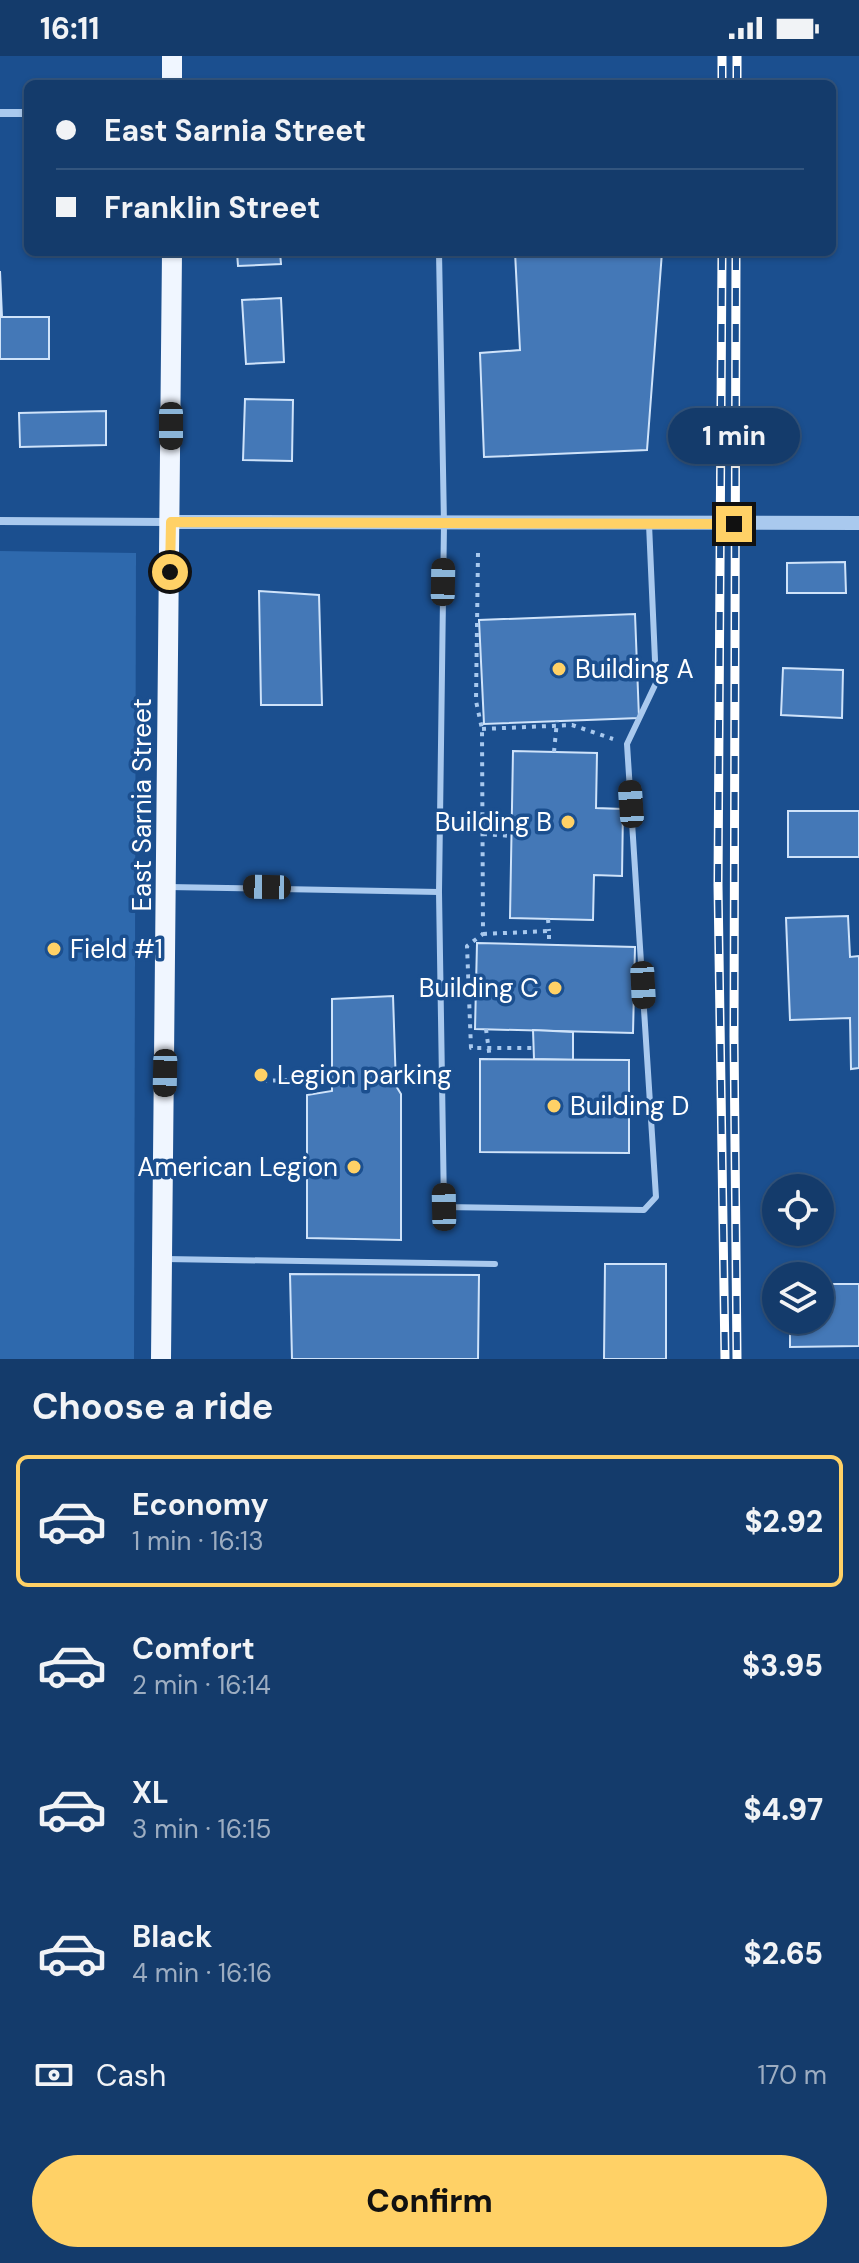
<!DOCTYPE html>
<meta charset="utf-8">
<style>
body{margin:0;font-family:"DM Sans",sans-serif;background:#214673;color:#f1f3f6;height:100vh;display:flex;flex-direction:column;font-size:30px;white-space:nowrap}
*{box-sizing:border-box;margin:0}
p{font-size:26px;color:#9dadc1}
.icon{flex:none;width:44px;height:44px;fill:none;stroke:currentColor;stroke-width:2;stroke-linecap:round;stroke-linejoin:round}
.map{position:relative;height:1303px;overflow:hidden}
.details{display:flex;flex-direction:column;background:#143b6b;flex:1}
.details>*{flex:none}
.hud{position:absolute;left:24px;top:24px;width:812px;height:176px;border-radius:12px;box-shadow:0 2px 6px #0004,0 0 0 2px #33557e;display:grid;align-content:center;height:176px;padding:0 32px;background:#143b6b}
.fabs{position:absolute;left:762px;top:1118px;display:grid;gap:16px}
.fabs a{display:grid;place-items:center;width:72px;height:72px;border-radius:50%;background:#143b6b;box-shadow:0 2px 6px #0004,0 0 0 2px #33557e;font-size:40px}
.end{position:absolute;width:36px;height:36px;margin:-18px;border:10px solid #ffd166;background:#111;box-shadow:0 0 0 4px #111}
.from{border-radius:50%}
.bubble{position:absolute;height:56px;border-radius:28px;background:#143b6b;box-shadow:0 2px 6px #0004,0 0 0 2px #33557e;font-size:26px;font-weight:800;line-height:56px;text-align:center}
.car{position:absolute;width:24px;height:48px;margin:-24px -12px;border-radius:10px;box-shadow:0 0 6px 2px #0007;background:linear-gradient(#222 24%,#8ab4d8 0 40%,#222 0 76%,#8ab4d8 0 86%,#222 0)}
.hud b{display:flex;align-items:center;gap:28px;height:76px;font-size:30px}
.hud b+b{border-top:2px solid #33557e}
.hud i{width:20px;height:20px;background:#f1f3f6}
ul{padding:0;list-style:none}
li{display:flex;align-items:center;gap:24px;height:132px;margin:0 16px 12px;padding:0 16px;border:4px solid transparent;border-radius:12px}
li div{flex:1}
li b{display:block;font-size:30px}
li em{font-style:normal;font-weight:800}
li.current{border-color:#ffd166}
li>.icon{width:72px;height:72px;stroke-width:1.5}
h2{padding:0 32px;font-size:36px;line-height:96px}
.pay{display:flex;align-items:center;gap:20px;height:88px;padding:0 32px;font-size:30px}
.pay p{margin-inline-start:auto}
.action{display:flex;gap:16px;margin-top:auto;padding:16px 32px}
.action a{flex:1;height:92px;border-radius:48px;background:#ffd166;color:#111;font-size:32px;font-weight:800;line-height:92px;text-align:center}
.status{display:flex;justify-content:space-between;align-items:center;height:56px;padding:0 40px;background:#143b6b;direction:ltr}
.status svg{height:22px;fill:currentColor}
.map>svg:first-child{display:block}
.green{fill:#2e69ad}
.building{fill:#4478b7;stroke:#cfe3fa;stroke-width:2}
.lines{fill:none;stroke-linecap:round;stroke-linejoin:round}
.path{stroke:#a9c9ee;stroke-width:4;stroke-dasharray:4 6;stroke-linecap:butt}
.service{stroke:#a9c9ee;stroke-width:6}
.minor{stroke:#a9c9ee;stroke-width:8}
.tertiary{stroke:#a9c9ee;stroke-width:14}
.primary{stroke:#f0f6ff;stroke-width:20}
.rail-casing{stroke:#fff;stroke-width:9}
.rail{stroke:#1b4f8f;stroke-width:6;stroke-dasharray:18;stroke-linecap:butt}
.route{stroke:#ffd166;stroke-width:10}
.poi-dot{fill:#ffd166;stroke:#1b4f8f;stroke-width:3}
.labels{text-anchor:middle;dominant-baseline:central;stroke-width:7;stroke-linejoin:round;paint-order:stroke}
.poi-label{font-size:26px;fill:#fff;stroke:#1b4f8f;text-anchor:start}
.street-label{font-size:26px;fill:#fff;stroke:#1b4f8f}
</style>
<div class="status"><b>16:11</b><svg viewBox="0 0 49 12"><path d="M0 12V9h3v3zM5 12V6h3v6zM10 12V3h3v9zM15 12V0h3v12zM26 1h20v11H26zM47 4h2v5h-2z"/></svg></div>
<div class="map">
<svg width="859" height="1303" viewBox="0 0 859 1303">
<rect width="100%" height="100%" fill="#1b4f8f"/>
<polygon class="green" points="0,495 136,497 134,1303 0,1303"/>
<g class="building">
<polygon points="237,196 280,196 281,208 238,210"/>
<polygon points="515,196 662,196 647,394 484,401 480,297 520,294"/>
<polygon points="0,215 2,261 49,261 49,303 0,303"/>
<polygon points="281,242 284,306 246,308 242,244"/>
<polygon points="245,343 293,344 292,405 243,404"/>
<polygon points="106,355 106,389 20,391 19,357"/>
<polygon points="845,506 846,537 787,537 787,507"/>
<polygon points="259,535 319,539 322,649 261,649"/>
<polygon points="635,558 639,662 484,668 479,564"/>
<polygon points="783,612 843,614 842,662 781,659"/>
<polygon points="513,695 597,697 596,752 623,753 622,820 594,819 593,864 510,862"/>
<rect x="788" y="755" width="71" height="46"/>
<polygon points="848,860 850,901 859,900 859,1012 851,1013 850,962 790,964 786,862"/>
<polygon points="477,887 635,891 633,977 475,973"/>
<polygon points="393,940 396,1030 401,1038 401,1184 307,1182 307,1039 332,1035 332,943"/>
<polygon points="533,974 573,976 573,1004 534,1003"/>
<polygon points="480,1003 629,1004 629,1097 480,1096"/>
<polygon points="605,1208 666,1208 666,1303 604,1303"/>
<polygon points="290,1218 479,1219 478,1303 292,1303"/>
<polygon points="820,1228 859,1228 859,1290 790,1291 790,1264 820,1264"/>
</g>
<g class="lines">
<g class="path">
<polyline points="478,497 476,645 482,673 483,878 467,890 471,992 533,992"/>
<polyline points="482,673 572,669 613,683"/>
<polyline points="554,696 557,665"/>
<polyline points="483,778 512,780"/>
<polyline points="548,863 549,875"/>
<polyline points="483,878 549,875 549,889"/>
<polyline points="486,973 490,1003"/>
<polyline points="263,1025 332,1022"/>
</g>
<g class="service">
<polyline points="439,196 444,468 439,836 444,1151 644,1154 656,1141 627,688 656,627 649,468"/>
<polyline points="168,831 439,836"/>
<polyline points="165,1203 495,1208"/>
</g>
<g class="minor">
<polyline points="0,57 28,57"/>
<polyline points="0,465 167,466"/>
</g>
<polyline class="tertiary" points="171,466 859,467"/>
<g class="primary">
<polyline points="172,28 172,0"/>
<polyline points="161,1303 172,196"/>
</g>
<g class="rail-casing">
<g id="rail">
<polyline points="722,28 722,0"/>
<polyline points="737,28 737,0"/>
<polyline points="722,196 718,829 725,1303"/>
<polyline points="736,196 734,981 737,1303"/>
</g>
</g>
<use href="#rail" class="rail"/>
</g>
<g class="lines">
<polyline class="route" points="170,516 171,466 734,468"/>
</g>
<g class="poi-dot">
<circle cx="559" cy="613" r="8"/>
<circle cx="568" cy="766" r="8"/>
<circle cx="54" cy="893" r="8"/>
<circle cx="555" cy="932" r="8"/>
<circle cx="261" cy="1019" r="8"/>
<circle cx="554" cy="1050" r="8"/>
<circle cx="354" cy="1111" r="8"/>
</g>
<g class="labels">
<g class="poi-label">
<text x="575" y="613">Building A</text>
<text x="552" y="766" text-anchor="end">Building B</text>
<text x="70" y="893">Field #1</text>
<text x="539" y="932" text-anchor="end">Building C</text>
<text x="277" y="1019">Legion parking</text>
<text x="570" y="1050">Building D</text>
<text x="338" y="1111" text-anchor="end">American Legion</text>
</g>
<g class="street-label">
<text transform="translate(142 749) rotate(-90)">East Sarnia Street</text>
</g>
</g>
</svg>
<div class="fabs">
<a><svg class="icon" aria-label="locate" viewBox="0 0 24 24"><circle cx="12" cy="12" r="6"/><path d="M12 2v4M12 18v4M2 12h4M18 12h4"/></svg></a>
<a><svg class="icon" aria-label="layers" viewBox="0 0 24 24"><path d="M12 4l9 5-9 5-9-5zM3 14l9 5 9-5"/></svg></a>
</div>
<i class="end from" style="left:170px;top:516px"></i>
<i class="end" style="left:734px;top:468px"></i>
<div class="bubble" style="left:668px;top:352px;width:132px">1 min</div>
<i class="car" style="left:171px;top:370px;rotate:180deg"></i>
<i class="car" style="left:443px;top:526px;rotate:1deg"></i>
<i class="car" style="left:631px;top:748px;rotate:356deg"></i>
<i class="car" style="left:267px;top:831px;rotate:271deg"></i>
<i class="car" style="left:643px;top:929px;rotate:177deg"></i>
<i class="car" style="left:165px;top:1017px;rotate:181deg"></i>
<i class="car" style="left:444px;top:1151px;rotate:359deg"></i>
<div class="hud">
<b><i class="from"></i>East Sarnia Street</b>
<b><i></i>Franklin Street</b>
</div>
</div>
<section class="details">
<h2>Choose a ride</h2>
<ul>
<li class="current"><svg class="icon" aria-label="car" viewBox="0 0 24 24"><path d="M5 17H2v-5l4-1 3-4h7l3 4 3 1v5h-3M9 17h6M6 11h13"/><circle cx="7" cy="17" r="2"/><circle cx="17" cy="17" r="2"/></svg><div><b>Economy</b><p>1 min · 16:13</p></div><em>$2.92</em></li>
<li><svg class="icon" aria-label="car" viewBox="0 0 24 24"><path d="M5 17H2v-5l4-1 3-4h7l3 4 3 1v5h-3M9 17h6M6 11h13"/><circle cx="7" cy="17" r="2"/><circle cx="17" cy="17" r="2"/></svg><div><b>Comfort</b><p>2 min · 16:14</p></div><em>$3.95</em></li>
<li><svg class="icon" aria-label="car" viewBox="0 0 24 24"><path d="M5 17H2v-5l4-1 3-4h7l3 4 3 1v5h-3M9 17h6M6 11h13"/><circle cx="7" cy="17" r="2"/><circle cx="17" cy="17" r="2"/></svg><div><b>XL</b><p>3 min · 16:15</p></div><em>$4.97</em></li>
<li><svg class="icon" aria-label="car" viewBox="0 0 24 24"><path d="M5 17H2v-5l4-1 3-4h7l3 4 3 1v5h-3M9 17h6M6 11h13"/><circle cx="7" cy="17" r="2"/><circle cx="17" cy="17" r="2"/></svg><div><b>Black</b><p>4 min · 16:16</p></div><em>$2.65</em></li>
</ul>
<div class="pay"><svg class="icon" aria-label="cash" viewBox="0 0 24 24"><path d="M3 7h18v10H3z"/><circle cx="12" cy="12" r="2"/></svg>Cash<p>170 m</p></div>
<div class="action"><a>Confirm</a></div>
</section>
